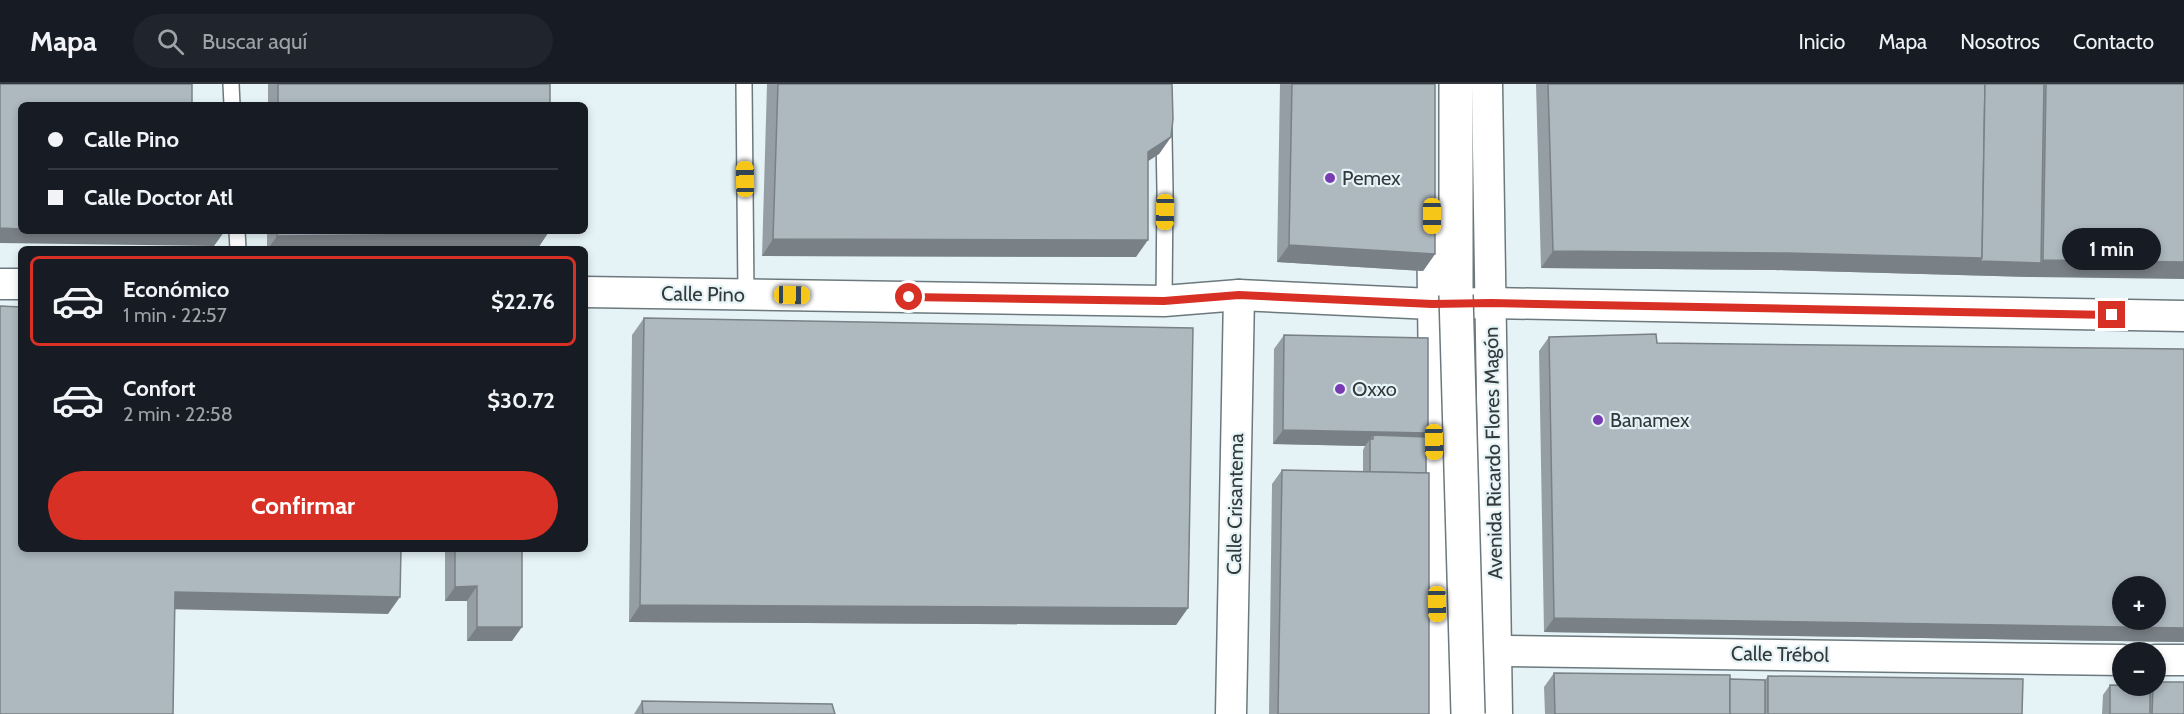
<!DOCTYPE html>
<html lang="es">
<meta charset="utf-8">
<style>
body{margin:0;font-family:Cabin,sans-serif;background:#20242c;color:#f1f3f6;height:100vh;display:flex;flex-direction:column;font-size:22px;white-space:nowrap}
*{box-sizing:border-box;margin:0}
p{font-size:20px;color:#9ea1a6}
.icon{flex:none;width:33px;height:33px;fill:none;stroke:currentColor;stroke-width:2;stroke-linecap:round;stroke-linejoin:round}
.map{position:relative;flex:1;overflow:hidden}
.side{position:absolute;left:18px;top:162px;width:570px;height:306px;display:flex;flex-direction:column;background:#171b24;border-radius:9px;box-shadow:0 3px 9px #0003}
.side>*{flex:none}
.top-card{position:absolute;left:18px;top:18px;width:570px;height:132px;border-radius:9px;box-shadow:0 3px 9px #0003;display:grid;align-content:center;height:132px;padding:0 30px;background:#171b24}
.tools{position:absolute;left:2112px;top:492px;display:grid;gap:12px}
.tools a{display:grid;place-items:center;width:54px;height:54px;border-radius:50%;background:#171b24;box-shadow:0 3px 9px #0003;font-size:30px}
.end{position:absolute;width:27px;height:27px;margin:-14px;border:8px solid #d93025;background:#fff;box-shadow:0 0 0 3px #fff}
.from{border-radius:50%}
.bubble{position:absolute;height:42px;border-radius:21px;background:#171b24;box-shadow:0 3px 9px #0003;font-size:20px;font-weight:700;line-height:42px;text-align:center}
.car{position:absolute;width:18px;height:36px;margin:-18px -9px;border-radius:8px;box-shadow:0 0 4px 2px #0007;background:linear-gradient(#f5c518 24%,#345 0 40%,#f5c518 0 76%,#345 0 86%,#f5c518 0)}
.top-card b{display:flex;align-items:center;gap:21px;height:57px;font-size:22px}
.top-card b+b{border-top:2px solid #363941}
.top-card i{width:15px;height:15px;background:#f1f3f6}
ul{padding:10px 0 0;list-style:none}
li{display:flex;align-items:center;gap:18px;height:90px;margin:0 12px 9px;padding:0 18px;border:3px solid transparent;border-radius:9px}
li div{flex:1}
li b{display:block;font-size:22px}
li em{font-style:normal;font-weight:700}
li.active{border-color:#d93025}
li>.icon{width:54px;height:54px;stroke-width:1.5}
.action{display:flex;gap:12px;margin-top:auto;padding:12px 30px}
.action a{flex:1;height:69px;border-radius:36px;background:#d93025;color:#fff;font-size:24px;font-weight:700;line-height:69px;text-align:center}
header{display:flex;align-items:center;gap:36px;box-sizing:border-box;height:84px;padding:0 30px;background:#171b24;border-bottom:2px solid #363941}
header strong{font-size:28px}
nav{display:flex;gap:33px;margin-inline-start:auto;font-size:21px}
.search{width:420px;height:54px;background:#20242c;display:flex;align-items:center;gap:15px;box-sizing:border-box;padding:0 21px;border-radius:33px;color:#9ea1a6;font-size:22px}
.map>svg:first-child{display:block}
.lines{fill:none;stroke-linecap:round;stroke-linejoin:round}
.lane-casing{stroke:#6c797c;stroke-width:18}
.street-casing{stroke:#6c797c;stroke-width:33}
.secondary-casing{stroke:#6c797c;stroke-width:36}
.lane{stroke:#fff;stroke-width:15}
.street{stroke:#fff;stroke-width:30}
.secondary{stroke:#fff;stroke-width:33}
.secondary-bridge-casing{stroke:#6c797c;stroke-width:36;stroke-linecap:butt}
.secondary-bridge{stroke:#fff;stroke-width:33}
.wall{fill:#959ea4}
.shaded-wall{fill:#798186}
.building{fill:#adb8bf;stroke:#798186;stroke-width:1.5;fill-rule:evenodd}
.route{stroke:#d93025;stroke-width:8}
.poi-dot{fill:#793bb1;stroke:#e5f3f7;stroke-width:2}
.labels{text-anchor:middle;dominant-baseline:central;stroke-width:4.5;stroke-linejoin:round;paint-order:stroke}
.poi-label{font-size:20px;fill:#33393a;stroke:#e5f3f7;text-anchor:start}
.street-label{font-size:20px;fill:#33393a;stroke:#e5f3f7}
</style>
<header>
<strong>Mapa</strong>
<div class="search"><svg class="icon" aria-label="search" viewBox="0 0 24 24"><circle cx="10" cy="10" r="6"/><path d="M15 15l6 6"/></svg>Buscar aquí</div>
<nav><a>Inicio</a><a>Mapa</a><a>Nosotros</a><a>Contacto</a></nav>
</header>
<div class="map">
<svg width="2184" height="630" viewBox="0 0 2184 630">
<rect width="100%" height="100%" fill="#e5f3f7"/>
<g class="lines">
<g class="lane-casing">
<g id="lane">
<polyline points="231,0 232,21"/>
<polyline points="744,0 746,211"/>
<polyline points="1163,0 1165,106 1164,217"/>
<polyline points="237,147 238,165"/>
</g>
</g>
<g class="street-casing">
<g id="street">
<polyline points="1487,0 1497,630"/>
<polyline points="1432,132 1438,630"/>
<polyline points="0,200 21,200"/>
<polyline points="585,208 1164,217 1239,211 1432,220 1491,219 2184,232"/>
<polyline points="1437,566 2122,576"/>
<polyline points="2156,576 2184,576"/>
<polyline points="1231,630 1239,211"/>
</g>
</g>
<g class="secondary-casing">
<polyline id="secondary" points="1456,211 1456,0"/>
</g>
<use href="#lane" class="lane"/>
<use href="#street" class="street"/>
<use href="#secondary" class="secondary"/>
<g class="secondary-bridge-casing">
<polyline id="secondary-bridge" points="1456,211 1468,630"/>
</g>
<use href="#secondary-bridge" class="secondary-bridge"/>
</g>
<g class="wall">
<rect x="268" y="0" width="282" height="21"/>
<polygon points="767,0 1172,0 1171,53 1159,70 1148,77 1136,173 762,172"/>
<polygon points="1280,0 1435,0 1435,170 1423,187 1277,178"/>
<polygon points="1536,0 2184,0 2031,193 1775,186 1541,184"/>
<polygon points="267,147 548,147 548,149 538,164 267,165"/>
<polygon points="644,234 1188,524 1176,541 629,538 632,251"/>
<polygon points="1284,251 1426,353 1429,630 1269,630 1272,400 1282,386 1363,388 1363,366 1365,362 1273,360 1274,265"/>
<polygon points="1549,253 1657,259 2184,265 2184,558 1544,548 1539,267"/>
<polygon points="445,465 522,465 512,557 467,557 467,517 445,517"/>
<polygon points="1554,589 1765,596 1768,592 2022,630 1545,630 1544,603"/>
<polygon points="2110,601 2156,602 2184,630 2102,630 2103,611"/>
<polygon points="642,617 835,630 634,630"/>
</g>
<g class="shaded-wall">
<polygon points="1171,53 1159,70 1136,85 1148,68"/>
<polygon points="0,144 21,145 21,147 154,147 224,148 214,162 0,159"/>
<polygon points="548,149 538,164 268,165 277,152"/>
<polygon points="773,155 1148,156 1136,173 762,172"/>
<polygon points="1289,161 1435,170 1423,187 1277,178"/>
<polygon points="1553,167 1787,169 1982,174 2041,179 2043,176 2184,178 2184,195 2031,193 1775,186 1541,184"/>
<polygon points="1283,346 1428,349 1419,363 1373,355 1373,351 1365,362 1273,360"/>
<polygon points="477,502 467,517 445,517 455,503"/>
<polygon points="175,508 400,513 388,530 163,525"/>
<polygon points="640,521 1188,524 1176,541 629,538"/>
<polygon points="1554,534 2184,544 2184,558 1544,548"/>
<polygon points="477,543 522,543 512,557 467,557"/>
</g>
<g class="building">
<polygon points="0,0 192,0 192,21 21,21 21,145 0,144"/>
<rect x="278" y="0" width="272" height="21"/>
<polygon points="778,0 1172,0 1173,35 1171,53 1148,68 1148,156 773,155"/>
<polygon points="1292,0 1435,0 1435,170 1289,161"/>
<polygon points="1548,0 1985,0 1982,174 1787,169 1553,167"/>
<polygon points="1985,0 2044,0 2041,179 1980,177 1982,174"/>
<polygon points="2046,0 2184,0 2184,178 2043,176"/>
<polygon points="154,147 224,147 224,148"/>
<polygon points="277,147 548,147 548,149 277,152"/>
<polygon points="0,222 21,223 21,465 401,465 400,513 175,508 173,630 0,630"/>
<polygon points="644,234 1193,244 1188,524 640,521"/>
<path d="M1656,250L1657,259L2184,265V544L1554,534L1549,253ZM2122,502H2156V536H2122Z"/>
<polygon points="1284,251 1428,254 1428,349 1283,346"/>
<polygon points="1373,351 1426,353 1426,389 1370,388 1370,355 1373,355"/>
<polygon points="1282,386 1429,389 1429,630 1278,630"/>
<polygon points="455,465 522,465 522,543 477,543 477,502 455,503"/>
<polygon points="1554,589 1730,591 1730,630 1555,630"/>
<polygon points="1768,592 2023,595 2022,630 1768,630"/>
<polygon points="1730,595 1765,596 1765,630 1730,630"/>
<polygon points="2156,598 2184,598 2184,630 2152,630 2153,602 2156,602"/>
<polygon points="2110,601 2150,602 2150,630 2110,630"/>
<polygon points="642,617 832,620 835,630 643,630"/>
</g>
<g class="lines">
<polyline class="route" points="909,213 1164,217 1239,211 1432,220 1491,219 2112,231"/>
</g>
<g class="poi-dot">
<circle cx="1330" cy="94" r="6"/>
<circle cx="1340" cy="305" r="6"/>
<circle cx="1598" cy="336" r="6"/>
</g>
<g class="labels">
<g class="poi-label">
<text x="1342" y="94">Pemex</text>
<text x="1352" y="305">Oxxo</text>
<text x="1610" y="336">Banamex</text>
</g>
<g class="street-label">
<text transform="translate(703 210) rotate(1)">Calle Pino</text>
<text transform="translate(1493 369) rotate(-91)">Avenida Ricardo Flores Magón</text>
<text transform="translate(1235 420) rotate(-89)">Calle Crisantema</text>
<text transform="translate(1780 570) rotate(1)">Calle Trébol</text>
</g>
</g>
</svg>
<div class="tools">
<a>+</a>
<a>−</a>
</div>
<i class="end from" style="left:909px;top:213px"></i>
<i class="end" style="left:2112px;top:231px"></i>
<div class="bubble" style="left:2062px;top:144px;width:99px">1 min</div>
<i class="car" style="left:745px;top:95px;rotate:359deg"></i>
<i class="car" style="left:1165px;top:128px;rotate:181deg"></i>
<i class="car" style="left:1432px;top:132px;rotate:180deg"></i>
<i class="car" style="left:792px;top:211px;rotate:91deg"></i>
<i class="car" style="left:1434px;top:358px;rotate:179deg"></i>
<i class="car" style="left:1437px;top:520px;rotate:179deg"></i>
<div class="top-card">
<b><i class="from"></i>Calle Pino</b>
<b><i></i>Calle Doctor Atl</b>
</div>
<section class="side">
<ul>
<li class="active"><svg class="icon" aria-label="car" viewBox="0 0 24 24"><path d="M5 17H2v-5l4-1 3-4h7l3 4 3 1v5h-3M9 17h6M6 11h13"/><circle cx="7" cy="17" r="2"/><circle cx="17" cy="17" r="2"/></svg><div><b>Económico</b><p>1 min · 22:57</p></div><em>$22.76</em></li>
<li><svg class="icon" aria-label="car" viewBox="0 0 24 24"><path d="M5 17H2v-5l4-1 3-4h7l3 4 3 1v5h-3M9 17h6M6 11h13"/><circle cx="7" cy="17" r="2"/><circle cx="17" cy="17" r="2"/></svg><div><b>Confort</b><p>2 min · 22:58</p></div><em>$30.72</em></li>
</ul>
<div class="action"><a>Confirmar</a></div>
</section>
</div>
